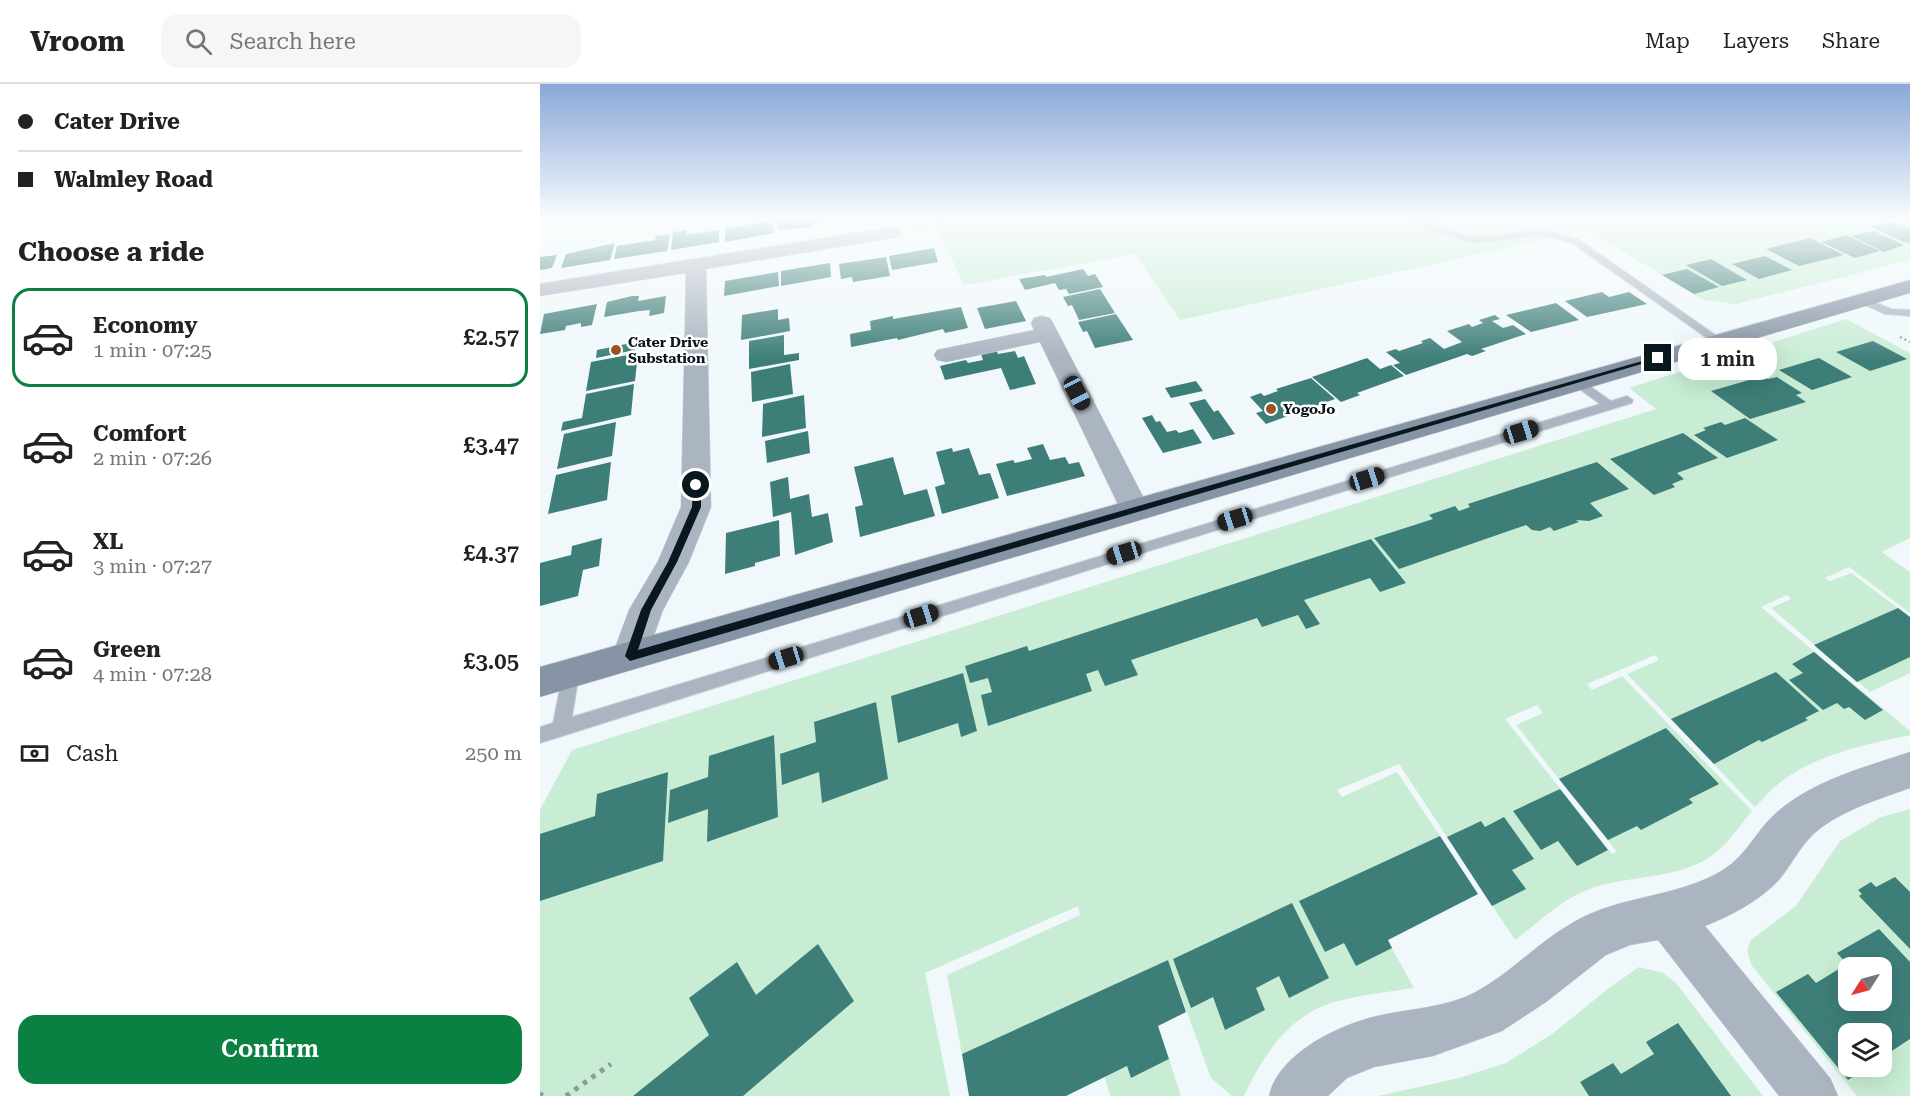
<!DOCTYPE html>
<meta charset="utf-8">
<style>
body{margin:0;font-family:"Roboto Serif",serif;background:#f6f6f6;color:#222;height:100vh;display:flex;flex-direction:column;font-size:22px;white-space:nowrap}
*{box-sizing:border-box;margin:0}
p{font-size:20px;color:#767676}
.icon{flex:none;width:33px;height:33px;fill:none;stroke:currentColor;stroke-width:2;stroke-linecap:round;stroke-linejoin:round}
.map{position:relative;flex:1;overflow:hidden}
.drawer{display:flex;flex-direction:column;background:#fff;width:540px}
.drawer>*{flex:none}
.top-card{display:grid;align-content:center;height:132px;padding:0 18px;background:#fff}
.needle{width:39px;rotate:234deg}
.tools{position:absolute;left:1298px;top:873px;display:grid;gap:12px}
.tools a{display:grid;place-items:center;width:54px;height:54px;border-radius:12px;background:#fff;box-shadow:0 6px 24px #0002;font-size:30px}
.end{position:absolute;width:27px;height:27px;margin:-14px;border:8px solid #09181e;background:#fff;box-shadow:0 0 0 3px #fff}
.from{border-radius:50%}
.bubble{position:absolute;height:42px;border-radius:18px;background:#fff;box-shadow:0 6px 24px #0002;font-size:20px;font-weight:600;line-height:42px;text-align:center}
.car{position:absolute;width:18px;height:36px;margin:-18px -9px;border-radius:8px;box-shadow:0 0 4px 2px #0007;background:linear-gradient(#222 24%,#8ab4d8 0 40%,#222 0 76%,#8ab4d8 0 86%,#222 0)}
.top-card b{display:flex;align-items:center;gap:21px;height:57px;font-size:22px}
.top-card b+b{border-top:2px solid #e0e0e0}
.top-card i{width:15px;height:15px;background:#222}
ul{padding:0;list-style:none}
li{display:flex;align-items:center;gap:18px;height:99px;margin:0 12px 9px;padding:0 6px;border:3px solid transparent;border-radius:18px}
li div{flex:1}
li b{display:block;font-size:22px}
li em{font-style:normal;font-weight:600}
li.on{border-color:#0b8043}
li>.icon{width:54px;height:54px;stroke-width:1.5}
h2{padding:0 18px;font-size:27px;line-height:72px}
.pay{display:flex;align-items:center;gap:15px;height:66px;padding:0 18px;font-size:22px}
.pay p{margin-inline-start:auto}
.cta{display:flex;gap:12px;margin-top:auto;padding:12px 18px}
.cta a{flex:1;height:69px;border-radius:18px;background:#0b8043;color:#fff;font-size:24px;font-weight:600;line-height:69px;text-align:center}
header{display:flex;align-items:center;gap:36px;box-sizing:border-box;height:84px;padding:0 30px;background:#fff;border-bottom:2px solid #e0e0e0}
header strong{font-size:28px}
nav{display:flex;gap:33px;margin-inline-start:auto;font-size:21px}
.search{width:420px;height:54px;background:#f6f6f6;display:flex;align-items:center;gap:15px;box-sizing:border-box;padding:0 21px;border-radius:18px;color:#767676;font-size:22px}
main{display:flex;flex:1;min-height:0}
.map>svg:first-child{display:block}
.green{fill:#c9edd4;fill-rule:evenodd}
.building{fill:#3e7e79;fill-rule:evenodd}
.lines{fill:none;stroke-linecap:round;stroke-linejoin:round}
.service-casing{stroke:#cbd4d8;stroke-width:2}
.minor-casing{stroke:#cbd4d8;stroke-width:1}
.secondary-casing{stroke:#cbd4d8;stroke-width:1}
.path-far1{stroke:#8f9a9f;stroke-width:2;stroke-dasharray:2 3;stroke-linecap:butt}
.path{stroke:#8f9a9f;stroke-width:5;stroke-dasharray:4.5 6;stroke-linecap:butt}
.service{fill:#abb4c1;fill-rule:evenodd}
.minor{fill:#abb4c1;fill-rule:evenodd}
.secondary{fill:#8794a6;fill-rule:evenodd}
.route{fill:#09181e}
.poi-dot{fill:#975524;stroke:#fff;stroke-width:2}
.labels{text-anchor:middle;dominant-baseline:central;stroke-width:5;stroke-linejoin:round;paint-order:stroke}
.far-poi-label{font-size:14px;font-weight:bold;fill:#09181e;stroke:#fff;text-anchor:start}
</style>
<header>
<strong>Vroom</strong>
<div class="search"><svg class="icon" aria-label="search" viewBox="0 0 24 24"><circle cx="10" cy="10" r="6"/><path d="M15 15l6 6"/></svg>Search here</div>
<nav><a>Map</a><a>Layers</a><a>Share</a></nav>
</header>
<main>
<section class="drawer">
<div class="top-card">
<b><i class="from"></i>Cater Drive</b>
<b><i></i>Walmley Road</b>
</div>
<h2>Choose a ride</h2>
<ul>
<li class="on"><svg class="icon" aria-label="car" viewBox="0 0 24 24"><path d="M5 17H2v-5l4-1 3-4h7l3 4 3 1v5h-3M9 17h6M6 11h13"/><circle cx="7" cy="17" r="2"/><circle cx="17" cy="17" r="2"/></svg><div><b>Economy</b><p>1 min · 07:25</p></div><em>£2.57</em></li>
<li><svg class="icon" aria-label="car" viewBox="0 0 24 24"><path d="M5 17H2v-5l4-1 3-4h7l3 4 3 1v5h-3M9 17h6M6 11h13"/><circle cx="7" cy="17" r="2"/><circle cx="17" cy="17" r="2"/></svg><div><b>Comfort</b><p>2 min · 07:26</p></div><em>£3.47</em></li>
<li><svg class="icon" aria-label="car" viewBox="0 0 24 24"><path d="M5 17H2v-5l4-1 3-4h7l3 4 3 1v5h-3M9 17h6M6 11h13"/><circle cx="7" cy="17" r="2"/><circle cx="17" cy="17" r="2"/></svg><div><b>XL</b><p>3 min · 07:27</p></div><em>£4.37</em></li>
<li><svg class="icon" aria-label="car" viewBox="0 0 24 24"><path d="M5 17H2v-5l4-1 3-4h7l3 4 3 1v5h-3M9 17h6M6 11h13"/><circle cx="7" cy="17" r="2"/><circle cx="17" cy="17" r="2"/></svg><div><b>Green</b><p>4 min · 07:28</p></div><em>£3.05</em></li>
</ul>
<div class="pay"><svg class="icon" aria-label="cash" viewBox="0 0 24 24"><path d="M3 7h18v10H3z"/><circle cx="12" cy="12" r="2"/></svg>Cash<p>250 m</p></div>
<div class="cta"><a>Confirm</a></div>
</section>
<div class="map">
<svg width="1370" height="1012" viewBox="0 0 1370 1012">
<rect width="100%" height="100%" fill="#f0f8fb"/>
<g class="green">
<polygon points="393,134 1370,134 1370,176 1196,220 1163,216 1048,146 640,236 595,170 424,201"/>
<path d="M1306,235L1370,269V454L1342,468L1370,488V529L1309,483L1285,494L1290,497L1311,489L1370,533V589L1330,608L1231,524L1251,515L1247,511L1221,523L1370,647V651C1328,660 1277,670 1242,697C1232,704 1224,714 1215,723L1087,590L1119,576L1115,571L1047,600L1052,606L1082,592L1212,727C1201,740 1191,755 1179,766C1143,798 1089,789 1047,806C1021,816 998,839 975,856L859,680L797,706L802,713L857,688L900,752L812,793L874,904C847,908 818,911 791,919C748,933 722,973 704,1012H692L671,994L628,876L422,970L407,891L540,831L538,822L385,889L410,1012H0V726L32,666L1116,325L1089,304ZM997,621L1003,629L976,641L1077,768L1072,770L965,635Z"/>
<path d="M1370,725V1012H1317L1212,882L1207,867L1211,856L1256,822L1300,757L1341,733ZM1308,884H1341V916H1308ZM1308,950H1341V982H1308Z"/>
<polygon points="1099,883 1123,889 1136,899 1223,1012 838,1012 919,994 966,979 1012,950 1069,904"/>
<polygon points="629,975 641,1012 570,1012 565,993 587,982 591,994"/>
</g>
<g class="building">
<polygon points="238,134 283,134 284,138 273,140 273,143 238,146"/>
<polygon points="232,137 234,149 185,158 185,144"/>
<polygon points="1350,138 1370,144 1370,158 1366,159 1330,142"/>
<polygon points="146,146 146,151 179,146 179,158 131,166 133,148"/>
<polygon points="1334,147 1364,161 1344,168 1311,152"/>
<polygon points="130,150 127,167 74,175 77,162 115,156 116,152"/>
<polygon points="1306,151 1340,167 1315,174 1281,158"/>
<polygon points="1270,154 1304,171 1259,182 1226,165"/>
<polygon points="75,159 70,176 21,184 26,170"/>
<polygon points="394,164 398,178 352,186 349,172"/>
<polygon points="17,171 12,184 0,186 0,173"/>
<polygon points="1225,172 1252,186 1219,195 1192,180"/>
<polygon points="346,173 350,192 313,198 312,193 301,195 299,180"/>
<polygon points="1171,175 1207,196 1182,202 1146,181"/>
<polygon points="290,179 291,193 241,202 241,187"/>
<polygon points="543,185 548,192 555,190 563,203 529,210 526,205 519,206 515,199 485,206 479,195 505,191 506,193"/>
<polygon points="1147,185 1179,203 1154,210 1122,191"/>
<polygon points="238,188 239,202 184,212 185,197"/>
<polygon points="560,205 575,229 539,236 532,221 528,222 523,213"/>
<polygon points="1062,208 1069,213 1089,208 1107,220 1047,233 1025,217"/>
<polygon points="92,212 99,212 98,217 126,212 124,229 109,232 110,226 99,227 64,233 67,218"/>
<polygon points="476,217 486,237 445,245 437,224"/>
<polygon points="1016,219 1039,236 991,248 966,231"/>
<polygon points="57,220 52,241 41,243 41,239 26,242 25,246 0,250 4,230"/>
<polygon points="421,223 428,244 405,249 403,245 358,256 357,254 311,263 310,250 331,246 330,237 353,232 353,235"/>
<polygon points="238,225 238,236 249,234 250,247 201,256 202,231"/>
<polygon points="576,230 593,256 555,264 547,247 543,248 538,238"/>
<polygon points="955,231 960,235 952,237 963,244 973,241 986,250 941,265 946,267 932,272 927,270 866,291 853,281 860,279 846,268 856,265 859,267 883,259 881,257 890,254 904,265 922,258 907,247 929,240 932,243 943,239 939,236"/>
<polygon points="244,251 244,271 259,269 259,276 209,285 209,257"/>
<polygon points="1333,257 1367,275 1330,287 1296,268"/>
<polygon points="96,258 95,266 56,274 57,266"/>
<polygon points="457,267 458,270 475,267 478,274 484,272 496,300 470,306 461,284 405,296 400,282 426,276 428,279 443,276 441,270"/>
<polygon points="98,269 95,297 46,307 51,278"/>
<polygon points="827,274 840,285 851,281 864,292 817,309 820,311 801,318 772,293"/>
<polygon points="1279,274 1312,293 1272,306 1239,286"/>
<polygon points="250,280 253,310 212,318 211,288"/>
<polygon points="1223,292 1228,295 1237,293 1262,309 1256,311 1266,318 1210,335 1171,307"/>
<polygon points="771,294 795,315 726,340 716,329 723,327 710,313 721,309 724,312 738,307 736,305"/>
<polygon points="656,297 663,307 631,314 625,304"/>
<polygon points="94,300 91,331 21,347 23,338 42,334 46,310"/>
<polygon points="264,311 266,344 222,353 223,320"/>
<polygon points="665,315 674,328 678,326 695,350 673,356 649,319"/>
<polygon points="612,331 616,338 620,337 627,348 636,346 639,349 653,345 662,359 623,369 602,334"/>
<polygon points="1205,334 1238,356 1187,374 1154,351 1166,346 1163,344 1181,338 1185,341"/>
<polygon points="76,338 72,372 17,385 24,350"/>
<polygon points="268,347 270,369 227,379 225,357"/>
<polygon points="1143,349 1178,374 1137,389 1144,395 1132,400 1135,403 1114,411 1070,375"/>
<polygon points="503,360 510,376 525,373 529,380 539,378 545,392 467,412 456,380 473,376 475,379 492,375 487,364"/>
<polygon points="412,364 413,368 429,364 439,391 450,389 459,414 402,430 395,403 405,400 396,368"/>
<polygon points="353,373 364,411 387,405 395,432 320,453 315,423 323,421 314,383"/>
<polygon points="71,378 67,416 8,430 16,391"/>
<polygon points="1057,378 1089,405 1050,419 1063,432 1049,437 1036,436 1039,438 1014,447 1010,443 1000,447 992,446 986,441 859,485 834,454 893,435 889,431 915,422 919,427 930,423 928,420"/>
<polygon points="248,393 250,415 269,410 272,433 288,429 293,458 255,471 251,428 233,433 230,398"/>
<polygon points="239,436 240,472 215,479 215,482 185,490 186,449"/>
<polygon points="62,454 59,482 43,486 38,512 0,522 0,479 31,471 32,462"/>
<polygon points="831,455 866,499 840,508 830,494 764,516 780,540 766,545 758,531 722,543 717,534 591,576 598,591 565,602 558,586 546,590 552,607 448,642 441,611 452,608 448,594 430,599 425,582 487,562 489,567"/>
<polygon points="1358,524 1370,533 1370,573 1317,598 1274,561"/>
<polygon points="1274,568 1343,626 1325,636 1309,623 1304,625 1297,619 1283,626 1249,596 1263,589 1252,580"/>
<polygon points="1236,588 1279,627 1265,634 1268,636 1222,658 1219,656 1174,680 1131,635"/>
<polygon points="423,589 437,647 421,653 418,639 358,659 351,612"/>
<polygon points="336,618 348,695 282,719 279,688 242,701 240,670 276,658 274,638"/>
<polygon points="1126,644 1179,700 1149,715 1153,719 1101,746 1097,742 1068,756 1019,695"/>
<polygon points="234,651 238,733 167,758 168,725 128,739 130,706 168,693 169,672"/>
<polygon points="128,688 123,777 0,817 0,750 55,732 57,710"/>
<polygon points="1020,705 1068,766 1037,782 1018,757 1001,766 973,727"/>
<polygon points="964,733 994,775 972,786 986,805 952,822 907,753 941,737 945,743"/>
<polygon points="900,752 938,810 848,856 852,864 816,882 804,859 785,868 759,817"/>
<polygon points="1355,793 1370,808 1370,865 1319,812 1322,810 1318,806 1331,798 1336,803"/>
<polygon points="752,819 789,894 749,914 739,892 716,904 725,926 685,946 673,913 651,924 633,875"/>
<path d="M1339,845L1370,878V955L1341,974V950H1308V982H1328L1308,996L1236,908L1268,890L1276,899L1307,880L1297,869ZM1308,884H1341V916H1308Z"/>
<polygon points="278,860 314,917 203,1012 93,1012 169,951 149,914 197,878 216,911"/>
<polygon points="628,876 646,928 618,942 629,975 591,994 587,982 526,1012 429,1012 422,970"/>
<polygon points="1138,939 1191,1012 1049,1012 1040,998 1073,979 1081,990 1114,970 1106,958"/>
</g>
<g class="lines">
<g class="service-casing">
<g id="service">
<path d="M870,134C885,133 914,149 932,152C951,156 973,147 993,146C1009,146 1023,151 1038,155L1184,257L1182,259H1174L1032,159L1009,153L992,152L934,159L890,146Z"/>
<polygon points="1323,213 1351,225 1370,226 1370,232 1345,230 1319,218 1317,216"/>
<polygon points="1038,294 1071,317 1087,312 1093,316 1092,319 612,466 0,659 0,643 13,639 24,585 30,583 36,585 39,590 32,633 1060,320 1034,301 1032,298 1034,295"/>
</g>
</g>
<g class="minor-casing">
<g id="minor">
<polygon points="351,143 358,145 361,149 358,153 166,185 171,423 149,478 123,526 103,582 90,586 77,582 72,572 89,526 118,477 141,423 146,189 0,212 0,200"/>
<polygon points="502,232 510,234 513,239 610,426 606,433 595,436 584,433 500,258 406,278 397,276 394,271 397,266 494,246 491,239 494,234"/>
<path d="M1370,668V704C1340,715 1308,724 1282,743C1262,757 1254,778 1239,796C1219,817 1192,831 1165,842L1290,994L1298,1012H1239L1118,856L1090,861L1066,871L1006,918L962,947L893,972L834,983L807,994L788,1012H729C738,970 798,941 837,932C868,925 904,924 934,909C970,890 998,858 1034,838C1080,811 1137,814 1183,786C1207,771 1216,747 1235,730C1273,696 1323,684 1370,668Z"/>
</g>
</g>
<g class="secondary-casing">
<polygon id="secondary" points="1370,196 1370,209 0,613 0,583"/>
</g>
<g class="path-far1">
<polyline points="378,144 412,134"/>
<polyline points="1360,253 1370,258"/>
</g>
<g class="path">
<polyline points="0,1009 2,1012"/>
<polyline points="26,1012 71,980"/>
</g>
<use href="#service" class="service"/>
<use href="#minor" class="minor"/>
<use href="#secondary" class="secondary"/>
</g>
<linearGradient id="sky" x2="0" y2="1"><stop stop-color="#89a7d8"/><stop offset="0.49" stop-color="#f8fcfd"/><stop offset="1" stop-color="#f8fcfd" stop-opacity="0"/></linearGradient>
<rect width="1370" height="275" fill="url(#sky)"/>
<polygon class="route" points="1116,273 1122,274 90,577 85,572 101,526 128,478 152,423 153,399 161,401 161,423 137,478 111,526 98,566"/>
<g class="poi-dot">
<circle cx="76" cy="266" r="6"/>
<circle cx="731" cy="325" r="6"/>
</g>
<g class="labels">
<g class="far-poi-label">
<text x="88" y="258">Cater Drive<tspan x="88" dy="16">Substation</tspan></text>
<text x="743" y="325">YogoJo</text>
</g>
</g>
</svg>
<div class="tools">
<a><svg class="needle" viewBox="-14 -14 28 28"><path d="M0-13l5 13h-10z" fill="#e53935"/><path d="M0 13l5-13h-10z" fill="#767676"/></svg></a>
<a><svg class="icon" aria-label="layers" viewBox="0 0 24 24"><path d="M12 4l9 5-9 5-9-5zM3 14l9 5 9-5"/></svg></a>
</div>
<i class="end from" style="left:156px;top:401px"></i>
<i class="end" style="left:1118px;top:274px"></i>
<div class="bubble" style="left:1138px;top:254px;width:99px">1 min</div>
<i class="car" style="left:537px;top:309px;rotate:153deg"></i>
<i class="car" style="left:981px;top:348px;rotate:73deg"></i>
<i class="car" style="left:827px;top:395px;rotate:73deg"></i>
<i class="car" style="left:695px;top:435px;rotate:253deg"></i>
<i class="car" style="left:584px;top:469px;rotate:253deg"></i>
<i class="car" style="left:381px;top:532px;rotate:73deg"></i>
<i class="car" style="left:246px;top:574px;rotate:253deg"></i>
</div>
</main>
